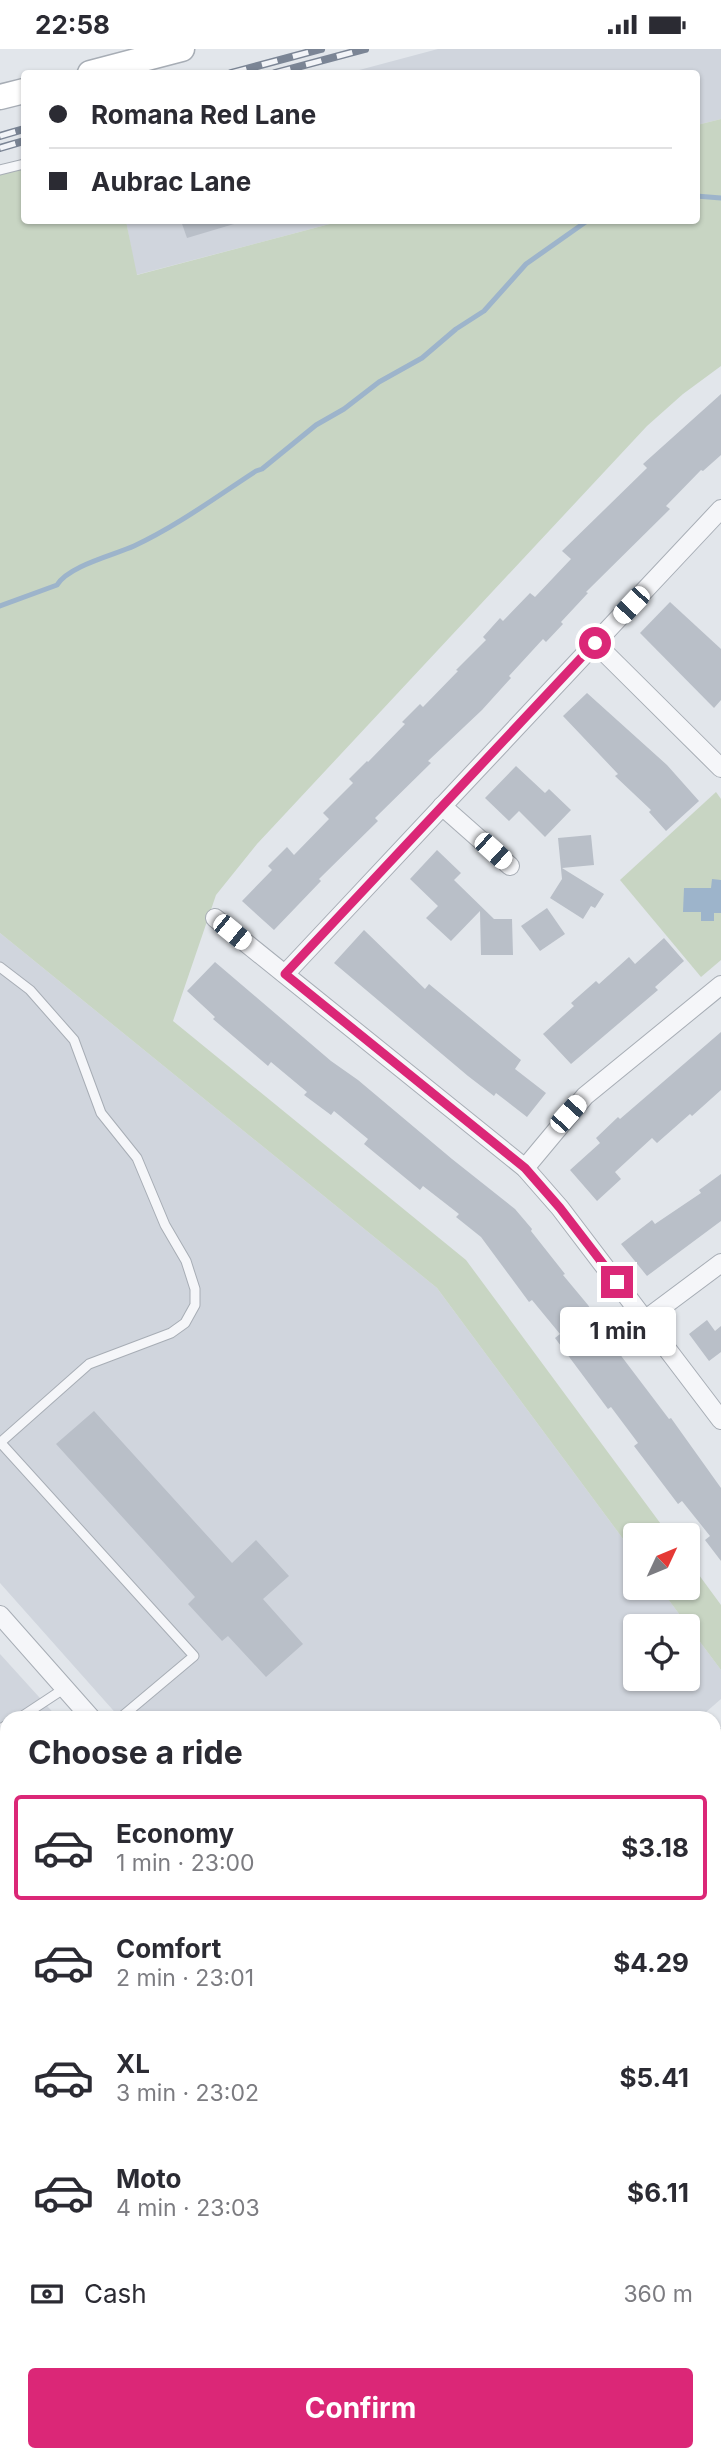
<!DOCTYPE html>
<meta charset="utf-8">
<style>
body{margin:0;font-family:Inter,sans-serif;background:#f2f2f3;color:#2b2b33;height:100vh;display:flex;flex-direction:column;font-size:26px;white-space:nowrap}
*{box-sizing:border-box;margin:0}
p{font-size:23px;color:#7c7c81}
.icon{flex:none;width:38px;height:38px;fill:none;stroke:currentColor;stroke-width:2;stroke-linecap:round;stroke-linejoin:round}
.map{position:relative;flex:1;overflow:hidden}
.details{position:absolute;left:0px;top:1662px;width:721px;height:751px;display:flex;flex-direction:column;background:#fff;border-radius:21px 21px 0 0;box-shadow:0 2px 5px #0004}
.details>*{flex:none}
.guide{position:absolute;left:21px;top:21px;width:679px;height:154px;border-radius:7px;box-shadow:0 2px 5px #0004;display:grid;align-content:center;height:154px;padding:0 28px;background:#fff}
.needle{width:46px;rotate:46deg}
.tools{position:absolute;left:623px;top:1474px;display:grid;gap:14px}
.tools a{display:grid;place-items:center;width:77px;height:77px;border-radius:7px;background:#fff;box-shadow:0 2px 5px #0004;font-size:35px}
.end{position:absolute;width:32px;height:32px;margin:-16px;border:9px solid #db2777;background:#fff;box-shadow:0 0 0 4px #fff}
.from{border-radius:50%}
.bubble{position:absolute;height:49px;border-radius:7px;background:#fff;box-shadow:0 2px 5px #0004;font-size:23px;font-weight:700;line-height:49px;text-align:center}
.car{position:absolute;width:21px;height:42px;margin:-21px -10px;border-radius:9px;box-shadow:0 0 5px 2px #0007;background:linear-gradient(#fff 24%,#345 0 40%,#fff 0 76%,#345 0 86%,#fff 0)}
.guide b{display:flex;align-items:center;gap:24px;height:66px;font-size:26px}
.guide b+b{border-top:2px solid #e1e1e2}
.guide i{width:18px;height:18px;background:#2b2b33}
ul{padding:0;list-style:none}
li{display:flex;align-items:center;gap:21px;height:105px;margin:0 14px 10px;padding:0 14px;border:4px solid transparent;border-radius:7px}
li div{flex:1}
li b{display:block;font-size:26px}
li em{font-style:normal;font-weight:700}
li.on{border-color:#db2777}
li>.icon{width:63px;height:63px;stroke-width:1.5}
h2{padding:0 28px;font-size:32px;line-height:84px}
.pay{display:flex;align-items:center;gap:18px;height:77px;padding:0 28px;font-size:26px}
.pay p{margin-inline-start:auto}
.action{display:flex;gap:14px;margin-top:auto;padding:14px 28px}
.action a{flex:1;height:80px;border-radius:7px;background:#db2777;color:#fff;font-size:28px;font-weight:700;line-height:80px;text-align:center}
.status{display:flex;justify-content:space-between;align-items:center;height:49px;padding:0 35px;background:#fff;direction:ltr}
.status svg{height:19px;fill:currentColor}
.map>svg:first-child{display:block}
.built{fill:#d0d5dd;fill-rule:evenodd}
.green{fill:#c8d5c3}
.water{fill:#9db4cb}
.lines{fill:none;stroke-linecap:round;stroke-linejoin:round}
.stream{stroke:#9db4cb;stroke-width:5}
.building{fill:#b9bfc8}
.lane-casing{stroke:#a7adb5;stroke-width:11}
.street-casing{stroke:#a7adb5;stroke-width:20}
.secondary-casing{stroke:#a7adb5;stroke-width:27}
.primary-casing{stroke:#a1aab7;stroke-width:29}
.path{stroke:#c0c3ca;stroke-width:3.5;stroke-dasharray:5 5;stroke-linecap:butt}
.lane{stroke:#f5f6f9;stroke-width:9}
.street{stroke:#f5f6f9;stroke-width:18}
.secondary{stroke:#fff;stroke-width:24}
.primary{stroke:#fff;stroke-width:26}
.rail-casing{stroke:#7b8595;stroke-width:8}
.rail{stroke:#f2f4f8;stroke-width:5;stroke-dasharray:16;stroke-linecap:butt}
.route{stroke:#db2777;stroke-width:9}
</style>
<div class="status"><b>22:58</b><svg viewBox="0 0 49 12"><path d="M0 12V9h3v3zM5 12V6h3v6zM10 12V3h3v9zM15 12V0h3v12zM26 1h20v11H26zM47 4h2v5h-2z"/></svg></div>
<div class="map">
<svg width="721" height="2413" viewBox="0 0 721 2413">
<rect width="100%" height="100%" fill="#e2e6eb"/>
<g class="built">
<polygon points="438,0 721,0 721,70 697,76 696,24 348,24"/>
<polygon points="126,172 341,172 136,226"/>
<path d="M0,884L437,1239L635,1506V1538H659L721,1621V1650L698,1670L120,1669L0,1534ZM635,1577H688V1629H635Z"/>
<polygon points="0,1605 58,1669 7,1670 7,2205 0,2198"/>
</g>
<g class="green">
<polygon points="721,70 721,317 683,345 647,377 257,795 216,846 173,972 466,1211 669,1486 635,1486 635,1506 437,1239 0,884 0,119 24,112 24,172 126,172 137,226 341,172 696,172 697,76"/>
<polygon points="716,743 721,750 721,911 701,928 620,831"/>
<polygon points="688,1511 721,1556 721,1621 659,1538 688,1538"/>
<polygon points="721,1722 721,2039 714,2043 714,1728"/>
<polygon points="0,2198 7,2205 7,2406 227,2406 215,2413 0,2413"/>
<polygon points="721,2237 721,2407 712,2413 450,2413 459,2406 714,2406 714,2242"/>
</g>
<polygon class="water" points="712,830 721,831 721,864 714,864 714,872 701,872 701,863 683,863 684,839 711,839"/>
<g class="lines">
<g class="stream">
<polyline points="696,147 721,149"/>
<path d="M0,557L57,536C68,517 114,506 134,497C177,477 216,448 256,422L262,420L316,376L344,360L379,333L422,309L456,280L484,262L526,215L587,172"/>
<polyline points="714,2260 721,2257"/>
<polyline points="441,2413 446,2406"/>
</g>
</g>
<g class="building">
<polygon points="181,172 234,172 234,175 187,189"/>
<polygon points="721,345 721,406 703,422 701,421 666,457 670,460 586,543 588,544 561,573 563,575 546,593 543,590 509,627 511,629 482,661 428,712 431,714 375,769 378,772 319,830 321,832 274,881 242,852 272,821 268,817 287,798 294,806 329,770 323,764 353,734 349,730 367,712 368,713 405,675 402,673 420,655 423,658 458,622 456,621 486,591 483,588 500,569 503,572 530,544 535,548 571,510 562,502 647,419 643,415"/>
<polygon points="670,553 721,600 721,651 714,659 640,584"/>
<polygon points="587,644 667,716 699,752 666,782 649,763 651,761 615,727 618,725 563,667"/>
<polygon points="516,717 545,744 549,740 571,761 545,788 519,762 509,772 485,749"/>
<polygon points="591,786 594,816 562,819 604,845 595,859 591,857 583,870 550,849 562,830 558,789"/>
<polygon points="437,801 461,824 454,831 494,870 512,870 513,906 481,906 480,862 451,892 426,869 438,857 410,830"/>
<polygon points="547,859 565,885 540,902 521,877"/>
<polygon points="364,881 425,940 429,935 521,1011 515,1020 546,1044 527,1068 496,1044 494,1047 468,1027 334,914"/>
<polygon points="664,889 684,912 655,938 658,941 571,1015 543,985 574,957 571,954 596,932 599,935 629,908 635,915"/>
<polygon points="215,913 331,1012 358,1031 452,1110 515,1160 532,1180 531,1182 565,1225 563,1226 588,1256 622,1308 669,1370 671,1369 721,1439 721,1512 705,1491 710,1487 682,1452 678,1455 634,1397 638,1394 611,1358 608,1360 555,1289 560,1285 532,1251 529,1253 481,1188 456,1168 459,1165 423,1137 420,1141 364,1095 368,1090 334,1062 331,1066 304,1046 307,1043 271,1013 268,1017 213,970 215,968 187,942"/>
<polygon points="721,983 721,1041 692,1067 690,1065 657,1094 652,1089 615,1123 621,1130 597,1152 570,1121 600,1094 596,1089 618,1068 620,1070"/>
<polygon points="721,1125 721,1172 647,1227 621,1195 652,1171 655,1175 701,1144 699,1141"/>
<polygon points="707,1271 715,1282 721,1277 721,1303 709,1312 689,1285"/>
<polygon points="94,1362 232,1514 256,1491 289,1527 263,1550 303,1595 266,1628 228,1587 222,1592 188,1555 195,1548 56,1395"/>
</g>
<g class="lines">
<g class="lane-casing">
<g id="lane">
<polyline points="0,121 24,115"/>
<polyline points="0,918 30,941 74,991 101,1064 137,1109 165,1176 186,1212 195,1240 195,1256 185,1274 171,1284 89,1315 1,1393"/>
<polyline points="0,1393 194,1607 119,1670"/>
<polyline points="18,1670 65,1639"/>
<polyline points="0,1680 7,1676"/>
</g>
</g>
<g class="street-casing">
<g id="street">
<polyline points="595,594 721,719"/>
<polyline points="442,757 510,817"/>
<polyline points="215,869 525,1119 560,1159 721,1371"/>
<polyline points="285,925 721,460"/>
<polyline points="525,1119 585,1047 721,936"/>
<polyline points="646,1270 721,1214"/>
<polyline points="0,1566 92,1670"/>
<polyline points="714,1695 721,1689"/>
<polyline points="714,1883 721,1878"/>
<polyline points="714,1938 721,1947"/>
</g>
</g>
<g class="secondary-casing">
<g id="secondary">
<polyline points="90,24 182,0"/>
<polyline points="0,48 24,42"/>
</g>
</g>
<g class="primary-casing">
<g id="primary">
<polyline points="714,2118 721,2114"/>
<polyline points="714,2176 721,2172"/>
<polyline points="268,2413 277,2406"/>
<polyline points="355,2413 364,2406"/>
</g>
</g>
<polyline class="path" points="714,1724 721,1718"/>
<use href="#lane" class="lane"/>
<use href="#street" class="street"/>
<use href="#secondary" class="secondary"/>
<use href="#primary" class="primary"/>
<g class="rail-casing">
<g id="rail">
<polyline points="231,24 321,0"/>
<polyline points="275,24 365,0"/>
<polyline points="0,87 24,80"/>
<polyline points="0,99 24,92"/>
</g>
</g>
<use href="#rail" class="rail"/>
</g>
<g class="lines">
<polyline class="route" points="595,594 285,925 525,1119 560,1159 617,1233"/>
</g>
</svg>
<div class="tools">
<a><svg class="needle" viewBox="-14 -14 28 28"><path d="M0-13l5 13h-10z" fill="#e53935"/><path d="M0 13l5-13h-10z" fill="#7c7c81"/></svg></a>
<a><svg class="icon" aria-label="locate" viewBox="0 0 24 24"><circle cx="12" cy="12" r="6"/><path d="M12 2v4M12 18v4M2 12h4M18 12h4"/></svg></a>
</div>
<i class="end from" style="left:595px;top:594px"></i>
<i class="end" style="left:617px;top:1233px"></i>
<div class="bubble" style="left:560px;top:1258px;width:116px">1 min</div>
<i class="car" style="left:631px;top:556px;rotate:223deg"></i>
<i class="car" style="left:493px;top:802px;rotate:132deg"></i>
<i class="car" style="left:232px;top:883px;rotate:129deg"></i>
<i class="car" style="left:568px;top:1065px;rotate:42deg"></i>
<div class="guide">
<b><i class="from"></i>Romana Red Lane</b>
<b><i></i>Aubrac Lane</b>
</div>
<section class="details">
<h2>Choose a ride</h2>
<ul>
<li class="on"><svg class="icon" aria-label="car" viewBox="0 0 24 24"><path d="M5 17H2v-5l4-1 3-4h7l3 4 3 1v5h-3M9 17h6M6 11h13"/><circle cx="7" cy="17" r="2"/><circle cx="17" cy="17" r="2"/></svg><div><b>Economy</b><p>1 min · 23:00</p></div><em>$3.18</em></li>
<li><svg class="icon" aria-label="car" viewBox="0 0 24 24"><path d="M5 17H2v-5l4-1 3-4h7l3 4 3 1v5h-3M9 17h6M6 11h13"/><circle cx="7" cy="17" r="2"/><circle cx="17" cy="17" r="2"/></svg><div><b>Comfort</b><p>2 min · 23:01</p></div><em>$4.29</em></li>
<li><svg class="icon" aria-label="car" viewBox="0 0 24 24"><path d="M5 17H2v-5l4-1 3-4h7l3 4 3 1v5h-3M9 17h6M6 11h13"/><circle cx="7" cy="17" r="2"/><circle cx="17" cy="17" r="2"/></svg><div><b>XL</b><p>3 min · 23:02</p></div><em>$5.41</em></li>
<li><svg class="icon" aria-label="car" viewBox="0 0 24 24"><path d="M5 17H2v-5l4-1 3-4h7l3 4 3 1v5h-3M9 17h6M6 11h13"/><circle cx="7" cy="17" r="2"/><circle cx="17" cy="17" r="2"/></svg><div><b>Moto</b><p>4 min · 23:03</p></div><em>$6.11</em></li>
</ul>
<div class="pay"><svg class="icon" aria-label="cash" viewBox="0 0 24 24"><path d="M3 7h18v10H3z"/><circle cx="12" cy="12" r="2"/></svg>Cash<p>360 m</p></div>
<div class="action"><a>Confirm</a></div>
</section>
</div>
